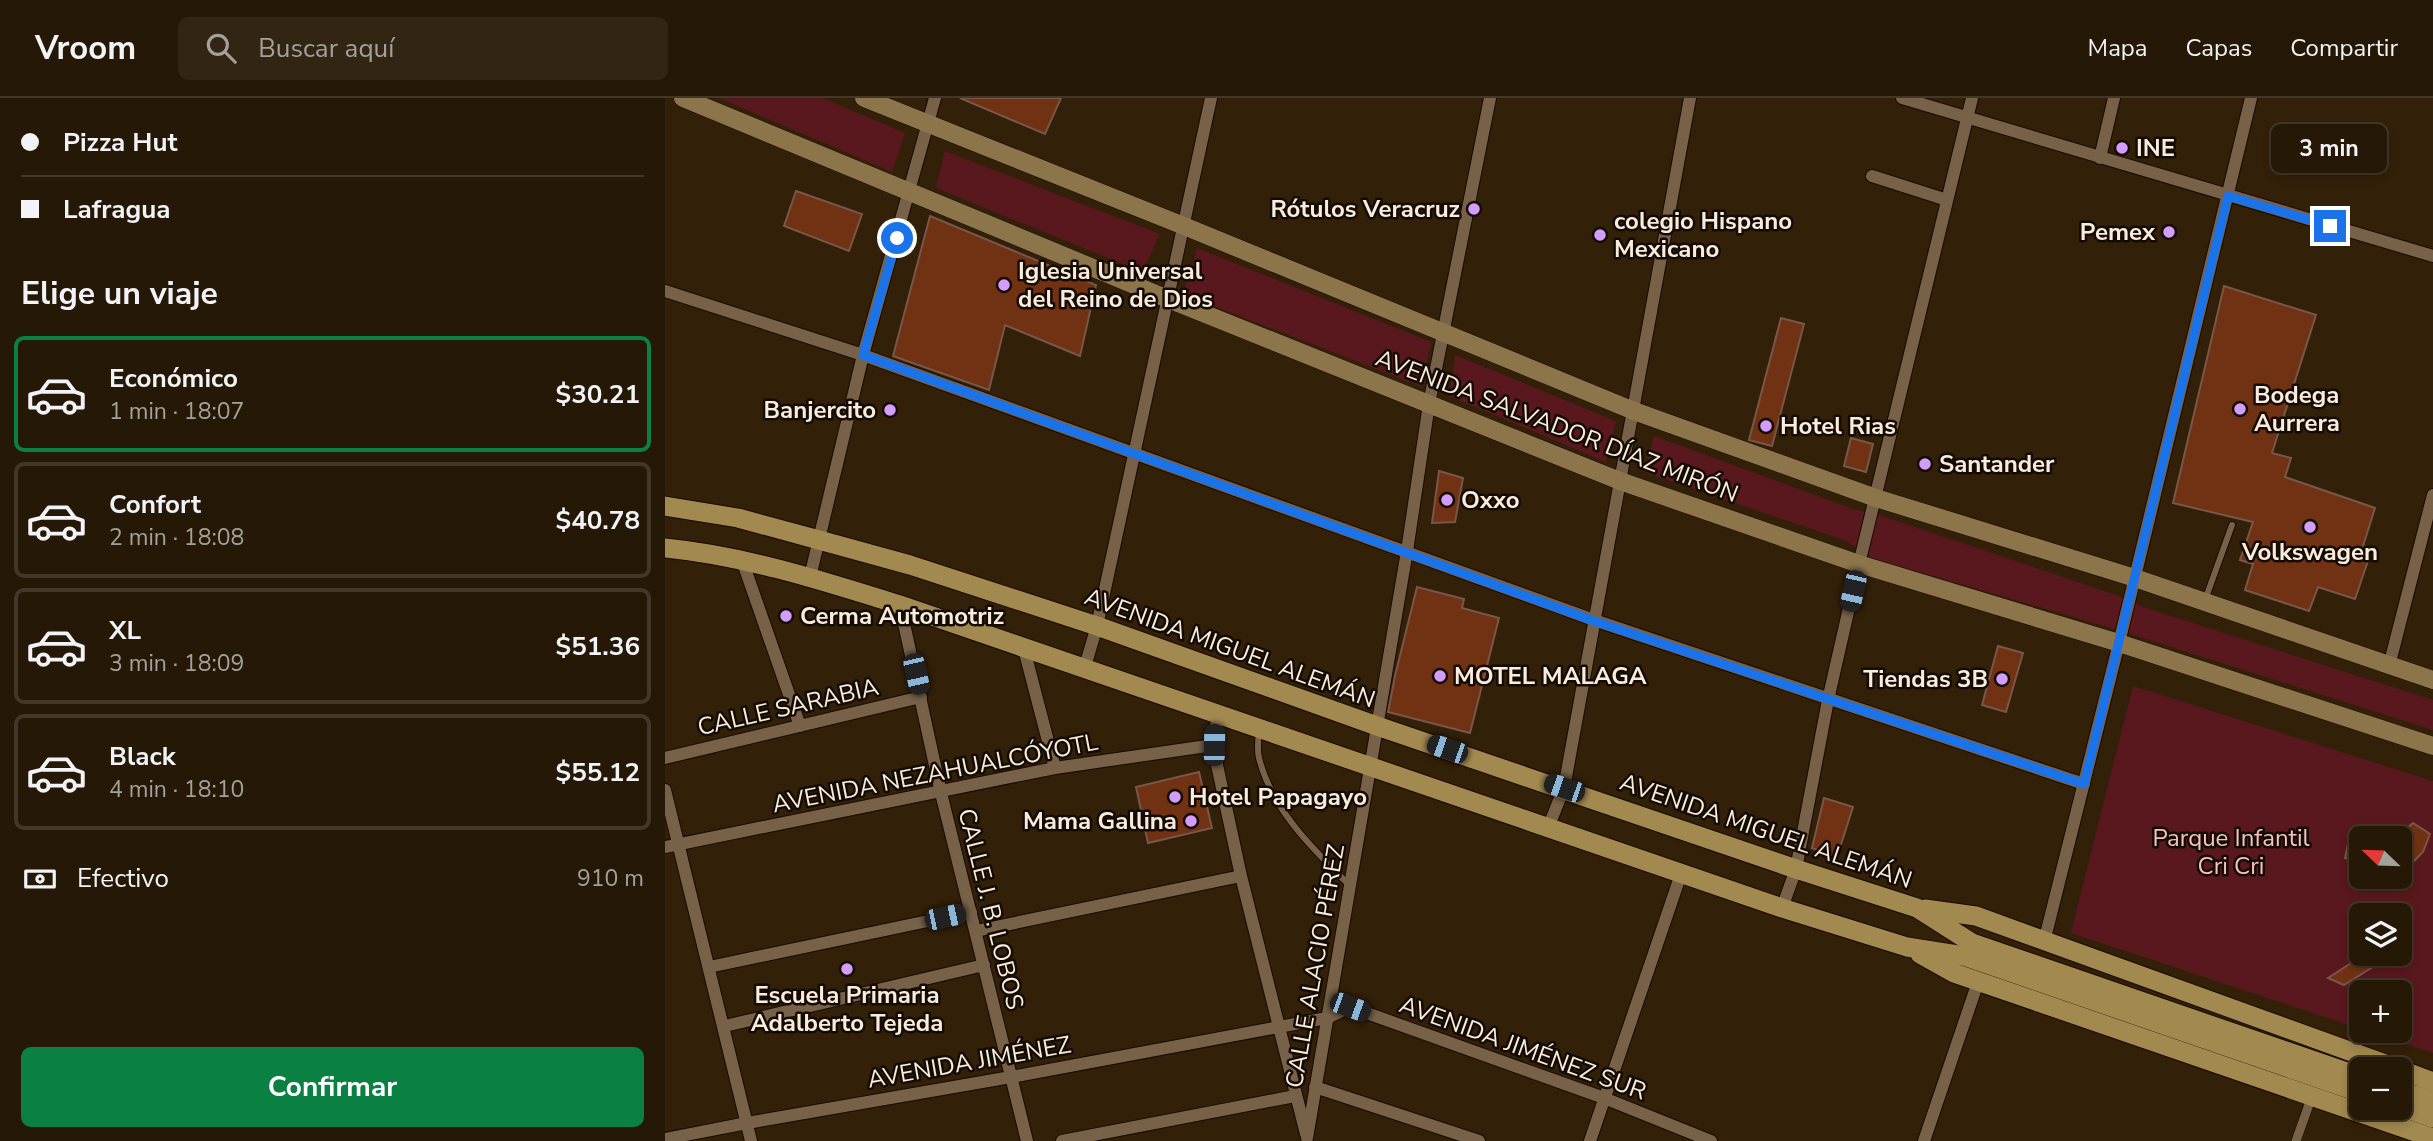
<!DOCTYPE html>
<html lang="es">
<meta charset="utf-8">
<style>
body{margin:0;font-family:"Nunito Sans",sans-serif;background:#322514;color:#f1f3f6;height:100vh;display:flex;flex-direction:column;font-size:26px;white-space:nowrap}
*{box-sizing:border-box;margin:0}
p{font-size:23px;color:#a4a09b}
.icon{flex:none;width:38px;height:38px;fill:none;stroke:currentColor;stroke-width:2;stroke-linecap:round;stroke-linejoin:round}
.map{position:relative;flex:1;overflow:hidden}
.drawer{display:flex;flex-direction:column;background:#261806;width:665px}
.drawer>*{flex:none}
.hud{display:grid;align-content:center;height:154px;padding:0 21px;background:#261806}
.needle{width:46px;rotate:293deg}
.controls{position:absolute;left:1684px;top:728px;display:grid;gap:14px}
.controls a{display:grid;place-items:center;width:63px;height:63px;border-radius:10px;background:#261806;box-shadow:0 4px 10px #0003,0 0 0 2px #423728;font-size:35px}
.end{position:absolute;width:32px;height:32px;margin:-16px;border:9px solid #1a73e8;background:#fff;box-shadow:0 0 0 4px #fff}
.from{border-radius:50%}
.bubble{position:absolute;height:49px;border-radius:10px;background:#261806;box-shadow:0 4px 10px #0003,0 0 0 2px #423728;font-size:23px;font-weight:700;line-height:49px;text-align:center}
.car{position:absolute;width:21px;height:42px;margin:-21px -10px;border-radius:9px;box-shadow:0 0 5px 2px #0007;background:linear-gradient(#222 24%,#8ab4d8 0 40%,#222 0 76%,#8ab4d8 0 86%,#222 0)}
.hud b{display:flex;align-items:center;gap:24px;height:66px;font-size:26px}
.hud b+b{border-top:2px solid #423728}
.hud i{width:18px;height:18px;background:#f1f3f6}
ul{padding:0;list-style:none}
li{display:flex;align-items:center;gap:21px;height:116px;margin:0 14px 10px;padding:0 7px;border:4px solid #423728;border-radius:10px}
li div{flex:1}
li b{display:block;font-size:26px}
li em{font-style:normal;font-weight:700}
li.selected{border-color:#0b8043}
li>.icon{width:63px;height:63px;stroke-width:1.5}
h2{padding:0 21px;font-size:32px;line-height:84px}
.pay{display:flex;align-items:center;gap:18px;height:77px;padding:0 21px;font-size:26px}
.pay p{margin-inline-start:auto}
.button{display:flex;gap:14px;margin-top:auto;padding:14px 21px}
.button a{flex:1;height:80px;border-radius:10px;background:#0b8043;color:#fff;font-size:28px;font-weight:700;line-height:80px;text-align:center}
header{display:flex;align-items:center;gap:42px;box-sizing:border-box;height:98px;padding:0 35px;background:#261806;border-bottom:2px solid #423728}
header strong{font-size:33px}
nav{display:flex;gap:38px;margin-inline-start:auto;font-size:24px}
.search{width:490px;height:63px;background:#322514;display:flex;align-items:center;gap:18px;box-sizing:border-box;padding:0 24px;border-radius:10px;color:#a4a09b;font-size:26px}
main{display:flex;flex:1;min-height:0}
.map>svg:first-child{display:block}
.green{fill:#59181d;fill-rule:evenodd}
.building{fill:#703212;stroke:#77574a;stroke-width:2}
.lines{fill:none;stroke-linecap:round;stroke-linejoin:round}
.service-casing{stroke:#1a0800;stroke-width:8}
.pedestrian-casing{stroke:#1a0800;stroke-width:10}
.minor-casing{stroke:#1a0800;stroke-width:14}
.secondary-casing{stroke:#1a0800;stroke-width:19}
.primary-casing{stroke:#1a0800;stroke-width:21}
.service{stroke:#776148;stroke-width:6}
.pedestrian{stroke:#776148;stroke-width:9}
.minor{stroke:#776148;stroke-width:12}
.secondary{stroke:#8c754b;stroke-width:18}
.primary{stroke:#a1894f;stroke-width:19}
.route{stroke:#1a73e8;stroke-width:9}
.poi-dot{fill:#d29dfd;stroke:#140c04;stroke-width:2.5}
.labels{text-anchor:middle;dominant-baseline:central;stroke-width:5;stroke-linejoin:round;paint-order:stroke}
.poi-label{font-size:24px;font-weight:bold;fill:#f9ebdd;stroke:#140c04;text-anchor:start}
.street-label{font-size:24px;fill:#f9ebdd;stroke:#140c04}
.park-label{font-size:24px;fill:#f6c1bf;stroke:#140c04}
</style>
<header>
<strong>Vroom</strong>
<div class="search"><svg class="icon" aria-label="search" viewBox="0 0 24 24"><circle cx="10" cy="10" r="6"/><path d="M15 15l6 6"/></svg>Buscar aquí</div>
<nav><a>Mapa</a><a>Capas</a><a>Compartir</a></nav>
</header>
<main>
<section class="drawer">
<div class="hud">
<b><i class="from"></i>Pizza Hut</b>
<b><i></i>Lafragua</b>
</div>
<h2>Elige un viaje</h2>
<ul>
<li class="selected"><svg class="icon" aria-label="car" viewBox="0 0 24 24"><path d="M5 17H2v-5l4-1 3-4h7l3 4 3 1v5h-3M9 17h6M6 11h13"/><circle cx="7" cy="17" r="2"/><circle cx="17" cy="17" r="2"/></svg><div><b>Económico</b><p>1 min · 18:07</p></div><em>$30.21</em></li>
<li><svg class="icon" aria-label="car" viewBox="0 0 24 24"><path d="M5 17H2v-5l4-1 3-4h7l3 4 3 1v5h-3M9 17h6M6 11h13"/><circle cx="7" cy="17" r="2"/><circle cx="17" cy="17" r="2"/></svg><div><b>Confort</b><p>2 min · 18:08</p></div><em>$40.78</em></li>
<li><svg class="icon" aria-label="car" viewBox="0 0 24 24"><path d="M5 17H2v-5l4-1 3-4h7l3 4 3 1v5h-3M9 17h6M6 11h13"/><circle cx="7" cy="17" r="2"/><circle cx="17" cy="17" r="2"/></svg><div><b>XL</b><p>3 min · 18:09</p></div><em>$51.36</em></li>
<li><svg class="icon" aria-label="car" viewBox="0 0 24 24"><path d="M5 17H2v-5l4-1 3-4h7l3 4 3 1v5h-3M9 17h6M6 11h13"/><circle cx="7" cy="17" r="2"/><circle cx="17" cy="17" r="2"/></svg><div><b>Black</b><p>4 min · 18:10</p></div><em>$55.12</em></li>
</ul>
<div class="pay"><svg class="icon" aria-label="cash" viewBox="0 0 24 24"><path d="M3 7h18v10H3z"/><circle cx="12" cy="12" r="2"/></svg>Efectivo<p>910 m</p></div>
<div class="button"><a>Confirmar</a></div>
</section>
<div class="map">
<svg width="1768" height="1043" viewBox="0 0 1768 1043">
<rect width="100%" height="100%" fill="#332008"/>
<g class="green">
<polygon points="54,0 157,0 240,35 227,74"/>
<polygon points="280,53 495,136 477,174 271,90"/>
<polygon points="532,150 766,244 757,289 518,196"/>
<polygon points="790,257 951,323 941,364 784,298"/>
<polygon points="989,338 1188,411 1217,418 1454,498 1481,510 1768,602 1768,632 1446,530 1207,460 1179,442 979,374"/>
<path d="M1468,588L1768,683V955L1701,933H1734V894H1696V931L1406,835ZM1696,740H1734V779H1696ZM1696,817H1734V856H1696Z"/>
</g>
<g class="building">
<polygon points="295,0 396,0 380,36"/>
<polygon points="131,93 197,116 184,153 119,128"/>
<polygon points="265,118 431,187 415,258 340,227 324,292 228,258"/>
<polygon points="1559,188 1651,217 1607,355 1626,360 1620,379 1710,410 1698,448 1707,451 1690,501 1653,489 1644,513 1580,492 1588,466 1575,462 1588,424 1508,405"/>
<polygon points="1116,220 1139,226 1107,348 1084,342"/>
<polygon points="1186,340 1208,346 1201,374 1179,368"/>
<polygon points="774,373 798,380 790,424 767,425"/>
<polygon points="752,489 799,501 797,510 834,520 805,635 723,614 730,578"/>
<polygon points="1333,548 1358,555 1341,614 1317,607"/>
<polygon points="534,674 547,730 483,745 471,689"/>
<polygon points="1159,700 1188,709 1172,759 1147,750"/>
<polygon points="1748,725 1765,736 1758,754 1744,768 1734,771 1734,737"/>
<polygon points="1685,737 1696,738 1696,764 1680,760"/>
<polygon points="1700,856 1728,856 1679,887 1663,880"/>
</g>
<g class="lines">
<g class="service-casing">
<g id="service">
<polyline points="1540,502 1567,427"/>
<path d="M594,633C593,642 592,652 594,660C607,712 648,751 684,787"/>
</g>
</g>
<g class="pedestrian-casing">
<polyline id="pedestrian" points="1631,1043 1647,998"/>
</g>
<g class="minor-casing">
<g id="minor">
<polyline points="1237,0 1768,158"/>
<polyline points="1435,60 1449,0"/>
<polyline points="1207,78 1282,102"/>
<polyline points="0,193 198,257 929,522 1419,686"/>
<polyline points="77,462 135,628"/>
<polyline points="145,479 198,257 270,0"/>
<polyline points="235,507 276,695 362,1043"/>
<polyline points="359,551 390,670"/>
<polyline points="1724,568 1768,397"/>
<polyline points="419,572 432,528 546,0"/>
<polyline points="553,617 550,633 552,667 576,778 641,1036"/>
<polyline points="0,660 256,599"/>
<polyline points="0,692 86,1043"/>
<polyline points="883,730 899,690 1025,0"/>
<polyline points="0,749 390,670 549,647"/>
<polyline points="1117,810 1131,771 1163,602 1194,466 1307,0"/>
<polyline points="311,833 576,778"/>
<polyline points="1379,844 1454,545 1586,0"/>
<polyline points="44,869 306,814"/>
<polyline points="60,928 319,867"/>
<polyline points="650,989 814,1043"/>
<polyline points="642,1040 742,453 764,306 825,0"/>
<polyline points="0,1041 82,1025 346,979 662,920 685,909 939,1000 1046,1043"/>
<polyline points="397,1043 630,998"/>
<polyline points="925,1043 1016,776"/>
<polyline points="1259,1043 1313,884"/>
</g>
</g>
<g class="secondary-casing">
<g id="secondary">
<polyline points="18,0 503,201 955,383 1194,466 1454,545 1768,648"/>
<polyline points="199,0 519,128 969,313 1211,400 1470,480 1768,582"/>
</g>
</g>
<g class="primary-casing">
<g id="primary">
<polyline points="0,408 73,420 154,442 245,467 432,528 712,628 1131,771 1252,810 1307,845 1696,979"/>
<path d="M0,450C81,458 158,483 235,507L1117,810L1242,849L1299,858L1696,995"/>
<polyline points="1260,811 1311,818 1734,971"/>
<polyline points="1255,856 1289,875 1768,1040"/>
<polyline points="1734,971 1768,984"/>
<polyline points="1734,992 1768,1003"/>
<polyline points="1734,1008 1768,1020"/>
</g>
</g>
<use href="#service" class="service"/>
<use href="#pedestrian" class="pedestrian"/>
<use href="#minor" class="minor"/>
<use href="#secondary" class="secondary"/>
<use href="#primary" class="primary"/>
</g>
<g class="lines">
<polyline class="route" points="232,140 198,257 929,523 1419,686 1563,98 1665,128"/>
</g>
<g class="poi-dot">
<circle cx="1457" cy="50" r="7"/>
<circle cx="809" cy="111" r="7"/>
<circle cx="1504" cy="134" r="7"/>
<circle cx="935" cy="137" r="7"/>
<circle cx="339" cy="187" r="7"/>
<circle cx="1575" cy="311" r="7"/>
<circle cx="225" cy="312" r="7"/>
<circle cx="1101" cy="328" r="7"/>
<circle cx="1260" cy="366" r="7"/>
<circle cx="782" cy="402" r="7"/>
<circle cx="1645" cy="429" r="7"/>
<circle cx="121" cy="518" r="7"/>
<circle cx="775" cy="578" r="7"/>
<circle cx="1337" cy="581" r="7"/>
<circle cx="510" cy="699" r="7"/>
<circle cx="526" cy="723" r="7"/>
<circle cx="182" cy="871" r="7"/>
</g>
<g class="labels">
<g class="poi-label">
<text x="1471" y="50">INE</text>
<text x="795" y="111" text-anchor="end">Rótulos Veracruz</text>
<text x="949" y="123">colegio Hispano<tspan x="949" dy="28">Mexicano</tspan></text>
<text x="1490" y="134" text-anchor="end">Pemex</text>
<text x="353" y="173">Iglesia Universal<tspan x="353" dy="28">del Reino de Dios</tspan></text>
<text x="1589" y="297">Bodega<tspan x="1589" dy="28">Aurrera</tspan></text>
<text x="211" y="312" text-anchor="end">Banjercito</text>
<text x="1115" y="328">Hotel Rias</text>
<text x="1274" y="366">Santander</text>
<text x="796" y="402">Oxxo</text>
<text x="1645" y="454" text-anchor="middle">Volkswagen</text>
<text x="135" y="518">Cerma Automotriz</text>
<text x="789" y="578">MOTEL MALAGA</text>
<text x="1323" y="581" text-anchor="end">Tiendas 3B</text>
<text x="524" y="699">Hotel Papagayo</text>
<text x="512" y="723" text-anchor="end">Mama Gallina</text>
<text x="182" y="897" text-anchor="middle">Escuela Primaria<tspan x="182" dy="28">Adalberto Tejeda</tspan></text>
</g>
<g class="street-label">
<text transform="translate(892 328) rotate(21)">AVENIDA SALVADOR DÍAZ MIRÓN</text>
<text transform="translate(565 550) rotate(20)">AVENIDA MIGUEL ALEMÁN</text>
<text transform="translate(123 609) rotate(-13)">CALLE SARABIA</text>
<text transform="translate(270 675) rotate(-11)">AVENIDA NEZAHUALCÓYOTL</text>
<text transform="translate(1101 733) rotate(19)">AVENIDA MIGUEL ALEMÁN</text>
<text transform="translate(326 811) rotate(76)">CALLE J. B. LOBOS</text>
<text transform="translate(650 868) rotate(-80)">CALLE ALACIO PÉREZ</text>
<text transform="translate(858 950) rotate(20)">AVENIDA JIMÉNEZ SUR</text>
<text transform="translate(304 964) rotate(-10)">AVENIDA JIMÉNEZ</text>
</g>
<g class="park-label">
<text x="1566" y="740">Parque Infantil<tspan x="1566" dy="28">Cri Cri</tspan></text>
</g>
</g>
</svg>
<div class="controls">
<a><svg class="needle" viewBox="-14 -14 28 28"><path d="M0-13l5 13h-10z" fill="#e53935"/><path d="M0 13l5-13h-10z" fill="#a4a09b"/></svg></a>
<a><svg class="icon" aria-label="layers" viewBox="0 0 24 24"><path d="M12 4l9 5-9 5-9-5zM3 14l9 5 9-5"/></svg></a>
<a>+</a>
<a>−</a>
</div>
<i class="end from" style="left:232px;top:140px"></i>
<i class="end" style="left:1665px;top:128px"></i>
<div class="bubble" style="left:1606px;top:26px;width:116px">3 min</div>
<i class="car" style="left:1188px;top:493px;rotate:193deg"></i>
<i class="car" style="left:251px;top:576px;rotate:167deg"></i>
<i class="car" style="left:549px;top:647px;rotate:1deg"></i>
<i class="car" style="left:782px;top:651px;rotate:289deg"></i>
<i class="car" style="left:899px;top:690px;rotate:289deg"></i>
<i class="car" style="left:280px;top:819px;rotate:78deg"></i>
<i class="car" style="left:685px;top:909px;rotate:110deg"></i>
</div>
</main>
